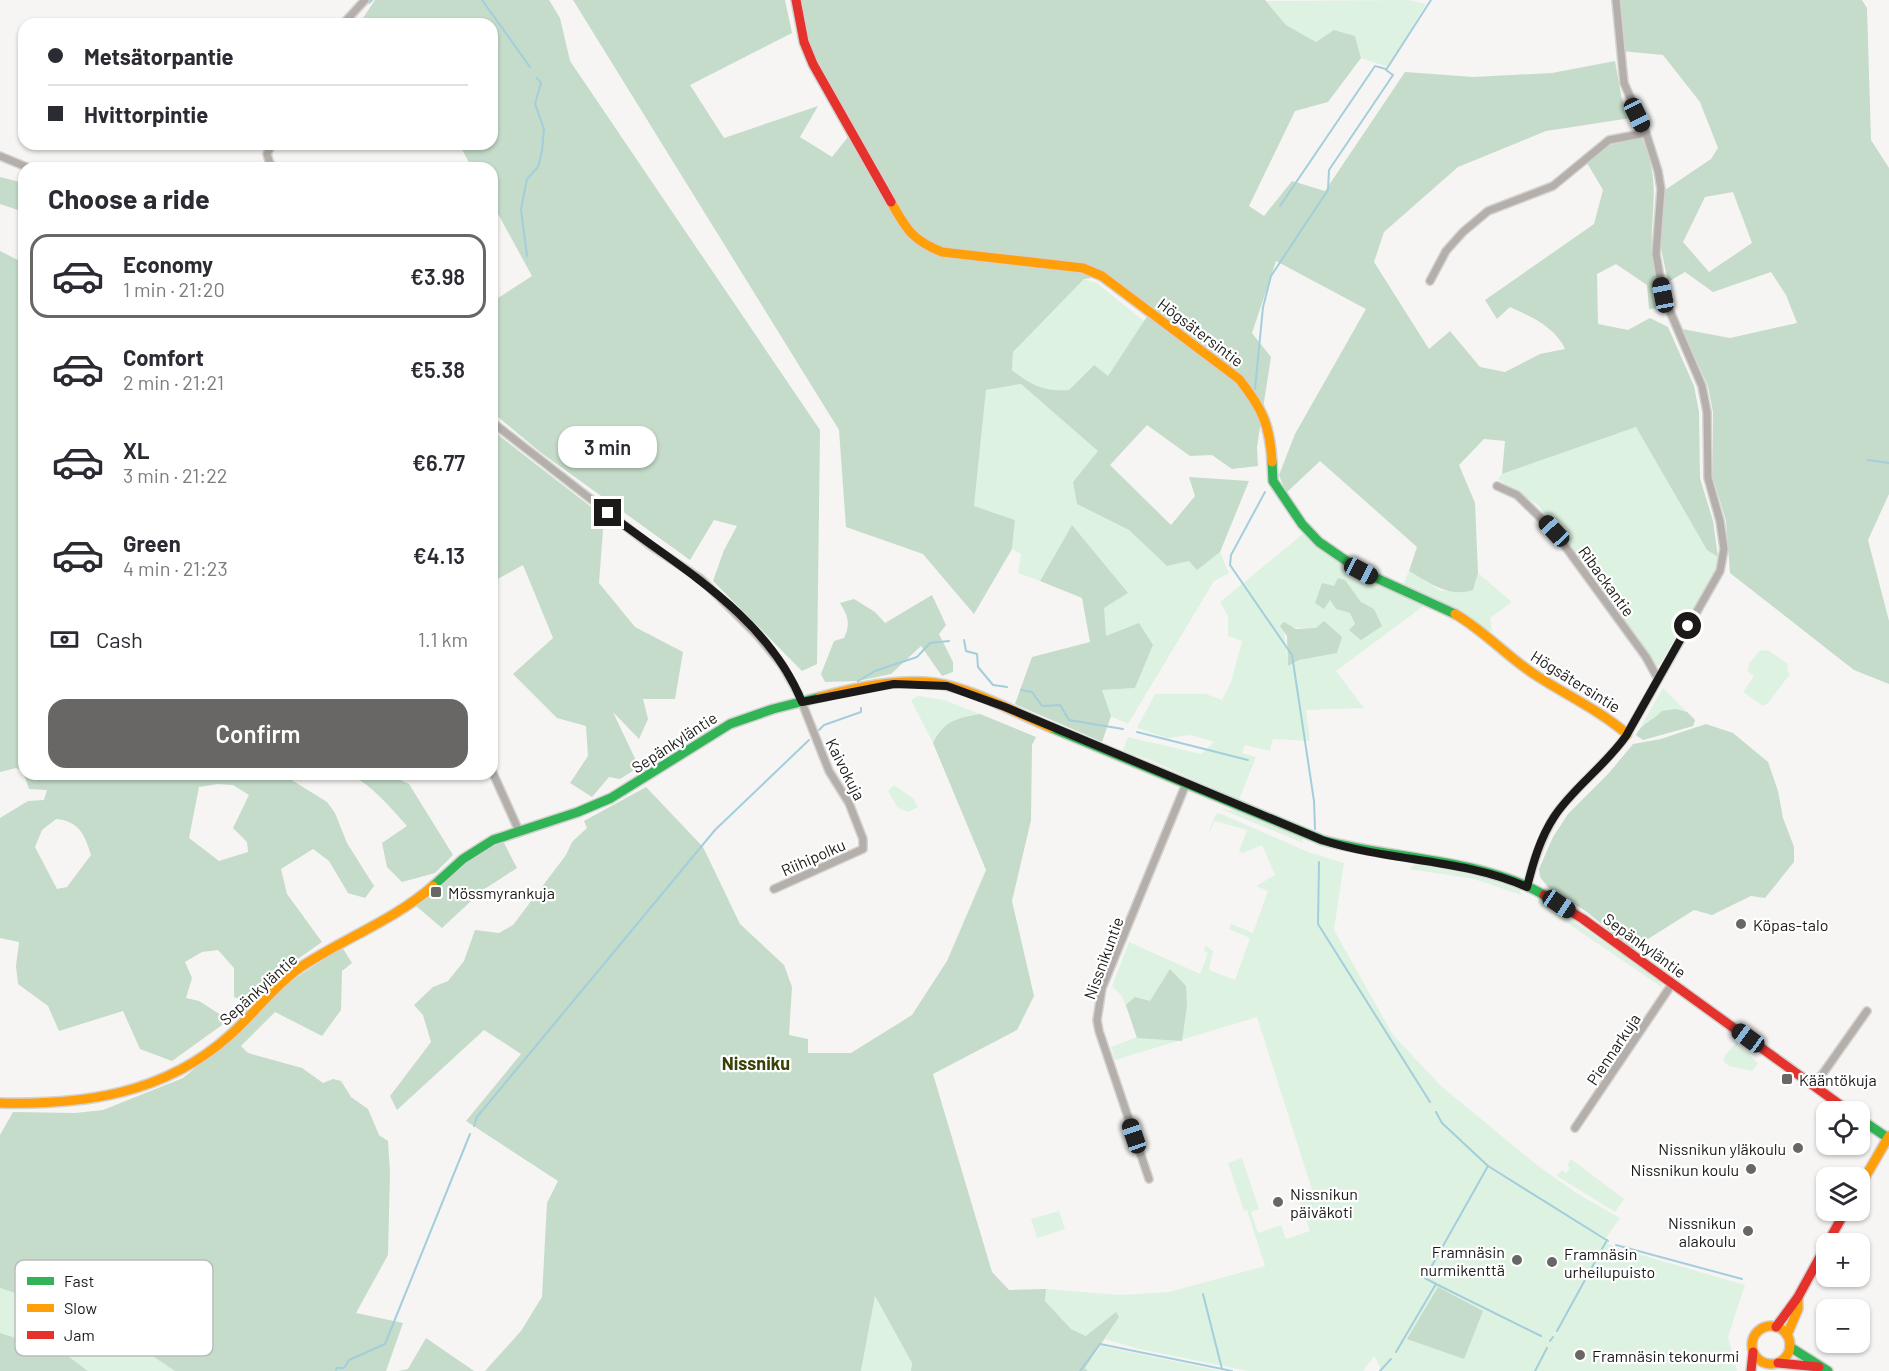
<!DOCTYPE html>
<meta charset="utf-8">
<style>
body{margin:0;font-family:Barlow,sans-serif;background:#f2f2f3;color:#2b2b33;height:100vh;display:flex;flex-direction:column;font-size:22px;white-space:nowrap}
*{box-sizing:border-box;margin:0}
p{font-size:20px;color:#7c7c81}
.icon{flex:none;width:33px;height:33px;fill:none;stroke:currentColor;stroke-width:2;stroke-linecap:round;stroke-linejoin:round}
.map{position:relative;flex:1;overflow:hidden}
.drawer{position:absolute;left:18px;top:162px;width:480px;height:618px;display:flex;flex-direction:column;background:#fff;border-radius:18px;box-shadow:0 2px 4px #0004}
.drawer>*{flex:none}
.top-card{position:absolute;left:18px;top:18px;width:480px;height:132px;border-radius:18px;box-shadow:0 2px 4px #0004;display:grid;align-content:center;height:132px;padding:0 30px;background:#fff}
.fabs{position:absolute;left:1816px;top:1101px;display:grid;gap:12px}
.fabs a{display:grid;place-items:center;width:54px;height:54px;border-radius:12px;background:#fff;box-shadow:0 2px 4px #0004;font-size:30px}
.end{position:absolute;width:27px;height:27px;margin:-14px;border:8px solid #1b1a19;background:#fff;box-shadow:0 0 0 3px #fff}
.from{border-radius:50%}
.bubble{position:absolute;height:42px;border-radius:18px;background:#fff;box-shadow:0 2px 4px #0004;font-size:20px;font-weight:600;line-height:42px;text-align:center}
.car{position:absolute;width:18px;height:36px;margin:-18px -9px;border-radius:8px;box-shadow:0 0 4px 2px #0007;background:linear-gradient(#222 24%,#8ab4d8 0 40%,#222 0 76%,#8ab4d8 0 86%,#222 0)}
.top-card b{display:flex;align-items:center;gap:21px;height:57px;font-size:22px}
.top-card b+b{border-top:2px solid #e1e1e2}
.top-card i{width:15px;height:15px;background:#2b2b33}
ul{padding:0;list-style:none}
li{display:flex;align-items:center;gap:18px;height:84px;margin:0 12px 9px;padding:0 18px;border:3px solid transparent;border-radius:18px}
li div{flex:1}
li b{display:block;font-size:22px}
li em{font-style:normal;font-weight:600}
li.current{border-color:#686766}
li>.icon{width:54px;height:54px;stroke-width:1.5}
h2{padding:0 30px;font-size:27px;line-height:72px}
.pay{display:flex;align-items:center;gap:15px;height:66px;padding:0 30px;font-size:22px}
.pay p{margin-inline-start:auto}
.button{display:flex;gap:12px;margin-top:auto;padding:12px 30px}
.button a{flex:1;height:69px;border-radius:18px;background:#686766;color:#fff;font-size:24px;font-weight:600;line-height:69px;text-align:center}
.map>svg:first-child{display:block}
.green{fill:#def2e2;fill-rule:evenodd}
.forest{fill:#c4dcc9;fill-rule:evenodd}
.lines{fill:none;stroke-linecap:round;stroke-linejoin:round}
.stream{stroke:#a3cedc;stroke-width:2}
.street-casing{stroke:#d3d2d1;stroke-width:10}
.fast-casing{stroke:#d3d2d1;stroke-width:12}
.slow-casing{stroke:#d3d2d1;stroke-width:12}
.jam-casing{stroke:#d3d2d1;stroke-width:12}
.street{stroke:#b4afaa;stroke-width:7}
.fast{stroke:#30b455;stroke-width:9}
.slow{stroke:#ff9f0a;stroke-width:9}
.jam{stroke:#e5322d;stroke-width:9}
.route{stroke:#1b1a19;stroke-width:8}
.poi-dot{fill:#686766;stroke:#fff;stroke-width:2}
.labels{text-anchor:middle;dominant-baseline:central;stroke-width:4.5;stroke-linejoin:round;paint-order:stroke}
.street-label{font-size:16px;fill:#1b1a19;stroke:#fff}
.poi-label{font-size:16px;fill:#1b1a19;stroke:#fff;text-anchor:start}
.neighbourhood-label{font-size:18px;font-weight:bold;fill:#394206;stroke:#fff}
.key{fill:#fff;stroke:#bbbaba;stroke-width:1.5}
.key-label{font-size:16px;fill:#1b1a19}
</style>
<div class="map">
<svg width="1889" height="1371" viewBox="0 0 1889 1371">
<rect width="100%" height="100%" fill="#f6f5f4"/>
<g class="green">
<polygon points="1409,0 1426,4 1388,67 1361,58 1355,36 1334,30 1316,42 1286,25 1266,1"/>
<path d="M1084,279L1097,283L1145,322L1108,376L1093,365L1069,390C1043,392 1032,385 1012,369L1013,352Z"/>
<polygon points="1021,384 1099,451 1073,482 1077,504 1129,530 1167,566 1189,561 1197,569 1220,552 1229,573 1214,581 1128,724 1111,716 1102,690 1135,688 1153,645 1106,637 1103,608 1127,593 1072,525 1040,581 1018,573 1021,554 1012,549 1015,520 974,506 986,390"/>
<polygon points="1636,427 1707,550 1718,557 1714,573 1659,666 1654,666 1598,583 1538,505 1498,479 1502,474"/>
<path d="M1304,533L1323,549L1429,602L1336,671L1364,708L1306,710L1310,741L1273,739L1270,751L1245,745L1242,753L1256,757L1239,800L1148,759L1122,753L1128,737L1201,754L1214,742L1191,735L1167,738L1137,728L1155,694H1206L1222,700L1231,682L1242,641L1228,636V616L1220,602ZM1345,580L1361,602L1374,609L1355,624L1350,613L1336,609L1329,599ZM1283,623C1303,633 1323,624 1342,637L1337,653L1299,660L1288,666Z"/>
<polygon points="1409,571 1441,591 1473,590 1478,573 1512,602 1490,618 1492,632 1437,600 1403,585"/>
<polygon points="1768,650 1788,664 1787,671 1790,674 1768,703 1763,706 1743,692 1754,676 1748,672 1749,664 1759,651"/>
<polygon points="1663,688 1695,720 1693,726 1643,740 1636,735"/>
<path d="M918,696L944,700L980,714C961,717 942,725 933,743L911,700Z"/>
<polygon points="894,785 913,798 918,807 908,812 898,808 888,791"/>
<polygon points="1221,809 1240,811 1303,837 1303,843"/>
<polygon points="1219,813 1308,852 1344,863 1334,930 1393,1035 1442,1087 1537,1165 1578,1194 1620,1218 1604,1241 1614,1247 1745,1285 1728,1337 1737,1371 1382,1371 1374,1356 1363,1371 1248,1371 1139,1349 1105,1339 1119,1317 1086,1336 1071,1329 1045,1301 1046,1289 1118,1295 1169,1292 1265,1266 1247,1210 1244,1211 1228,1163 1242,1158 1259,1209 1251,1212 1258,1233 1281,1225 1286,1239 1310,1231 1298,1198 1313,1193 1257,1017 1115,1060 1111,1047 1137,1037 1122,996 1112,986 1129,942 1200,974 1208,953 1204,951 1206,946 1213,951 1209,970 1235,980 1250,938 1229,929 1231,924 1253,933 1268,891 1256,886 1275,875 1262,845 1243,853 1239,851 1247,830 1215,821 1207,836 1216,814"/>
<polygon points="1416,864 1488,877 1519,887 1521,895 1474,879 1409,869"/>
<polygon points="1539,897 1660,981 1663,988 1538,903"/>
<polygon points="1736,1042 1758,1063 1752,1071 1729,1066 1724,1062 1724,1057"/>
<polygon points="1571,1159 1624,1199 1615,1212 1557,1176 1562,1170 1566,1173 1570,1168 1567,1165"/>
<polygon points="1059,1211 1065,1229 1037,1238 1031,1219"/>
<polygon points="0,1288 98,1320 175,1371 88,1371 64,1353 0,1333"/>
<polygon points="875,1296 912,1363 911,1371 861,1371"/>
<polygon points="1101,1346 1221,1371 1088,1371 1085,1368"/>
</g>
<g class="forest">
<polygon points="375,0 549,0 560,18 570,61 820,430 817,664 802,671 713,581 724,550 737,526 714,520 690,560 540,452 492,412 492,302 532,276 492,203 492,168 472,168 459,144 492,144 492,24 359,24"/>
<path d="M573,0H785L792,33L690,85L724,138L818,106L800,137L832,157L852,132L813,64L796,0H1265L1286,25L1316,42L1334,30L1355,36L1361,58L1328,102L1295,111L1249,206L1264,216L1292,181L1325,191L1405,72L1473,77L1552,73L1615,61L1622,100L1631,118L1546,131L1458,167L1384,232L1374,262L1429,349L1450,331L1480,367L1505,372L1540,354L1565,349C1555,327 1532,317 1510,307L1497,319L1485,300L1594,224L1603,190L1587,163L1610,145L1642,138C1662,185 1650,207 1652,253C1653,272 1658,289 1663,308L1649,309L1647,285L1616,264L1597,274L1598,324L1628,330L1650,318L1668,327L1694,386L1699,412L1700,478L1713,521L1718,557L1707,550L1636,427L1502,474L1505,441L1484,439L1459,465L1475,503L1478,573L1473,590C1448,598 1430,583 1409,571L1417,547L1320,461L1286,493L1279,475L1295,434L1366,309L1276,261L1252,333L1271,357L1257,447L1258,466L1232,469L1212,455L1190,456L1147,425L1110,465L1171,525L1195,496L1189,477L1249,481L1220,552L1197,570L1189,561L1167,566L1129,530L1077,504L1073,482L1098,451L1021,384L986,390L974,506L1015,520L1012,549L974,614L923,554L846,527L839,430ZM1102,276L1150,312L1108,376L1094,365L1069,390C1043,392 1032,385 1012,370L1013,352L1084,279Z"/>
<path d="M1621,0H1862L1867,8L1871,140L1889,168V494L1868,540L1889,621V684L1854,670L1730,573L1726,521L1713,478V412L1708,386L1682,329L1730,338L1797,323L1786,295L1771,272L1713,292L1685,272L1668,282L1660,243L1665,190L1711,159L1718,148L1700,102L1663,55L1621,51ZM1733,192L1752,243L1709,272L1683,242L1705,197Z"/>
<polygon points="0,177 24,183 24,212 0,204"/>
<path d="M0,251L24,263V388L21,390L24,405V774H282L327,802L335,813L347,843L374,886L365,898L348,893L329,861L313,849L281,869L287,894L322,942L265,982L248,1002L234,997V968L218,950L202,952L185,962L192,978L186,998L199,1001L229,1020L172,1061L140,1049L123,1011L59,1031L48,1006L18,984L16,966L19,942L0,938V818L28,801L44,800L47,790L29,789L23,771L16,768L0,772ZM218,784L233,785L249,795L233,828L247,842L248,852L219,861L189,838L199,787ZM56,819C79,821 85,835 91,855L67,887L57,889L35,847L42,830Z"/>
<polygon points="492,430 604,517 599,583 635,627 683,652 675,699 643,699 648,719 639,739 613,712 639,767 620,779 609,777 592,797 570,783 588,756 586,726 557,718 513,674 553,638 523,565 492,582"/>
<polygon points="1072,525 1128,593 1104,608 1106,636 1139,623 1153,645 1135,688 1102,690 1111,716 1102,742 1015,704 1032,657 1090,642 1082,598 1040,581"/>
<polygon points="1338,578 1345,580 1361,602 1374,609 1382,626 1361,640 1349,630 1355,624 1350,613 1336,609 1330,600 1324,609 1315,603 1322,583 1334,586"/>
<path d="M932,595L946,625L939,634L953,662V672L942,676L921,646L891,674L858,681L825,682L821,674L834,641L844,638C851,624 848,616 840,603L854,599L875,612L885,623Z"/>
<polygon points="1324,621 1342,637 1337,653 1299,660 1288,666 1287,636 1280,626 1284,622 1296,629 1316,628"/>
<path d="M1676,709L1687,712L1695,720L1693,726L1643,740L1636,735C1643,722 1653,721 1662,711Z"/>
<path d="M980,714L1036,737L1032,745L1031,820L1012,901L1034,996L1017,1030L933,1074L992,1272L1009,1290L1046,1289L1045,1301L1071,1329L1086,1336L1116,1312L1119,1317L1085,1368L1088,1371H911L912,1363L875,1296L861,1371H485L521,1331L542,1297L547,1203L558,1181L466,1121L521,1054L484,1030L397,1110L390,1096L431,1042L423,1015L414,1005L433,987L448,981L464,961L475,930L499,933L513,925L566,855L572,842L587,828L584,821L646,787L703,847L740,924L784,965L792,987L789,1035L808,1039V1053H851L912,1015L947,961L986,870L933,743C944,721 957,718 980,714Z"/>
<polygon points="1706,724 1733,733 1768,762 1778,791 1783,818 1794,847 1794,862 1765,898 1751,896 1712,915 1694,910 1632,949 1587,912 1548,887 1540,877 1539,869 1553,837 1568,814 1609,773 1633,744 1661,739"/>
<path d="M349,774H387L409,784L453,855L435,873L402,882L387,867L382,843L407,826C390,807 372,785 349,774Z"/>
<path d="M503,841L517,868L483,890L442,928L416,906C443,880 469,858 503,841Z"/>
<polygon points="342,947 352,963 342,971 341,1010 322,1036 275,1012 241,1046 248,1053 302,1068 323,1083 333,1079 341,1081 351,1097 368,1109 379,1135 388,1141 390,1172 388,1255 356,1313 403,1323 386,1371 175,1371 98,1320 0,1288 0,1135 13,1112 75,1113 103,1110 183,1078 242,1030 287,984"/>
<polygon points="1170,969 1186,986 1187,1005 1182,1041 1137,1038 1126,1005 1135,997 1150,1001"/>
<polygon points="1438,1287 1483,1311 1464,1359 1407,1339"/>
<polygon points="0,1333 64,1353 88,1371 0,1371"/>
<polygon points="426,1338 474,1371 398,1371 408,1369"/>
</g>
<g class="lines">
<g class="stream">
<polyline points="482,0 530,67"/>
<polyline points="369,3 372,0"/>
<polyline points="1280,206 1375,66 1386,69"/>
<polyline points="527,256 521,209 527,179 538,167 542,151 544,129 535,104 541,83 537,78"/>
<polyline points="1255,389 1263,307 1271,276 1328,190 1329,170 1393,75 1386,70 1431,0"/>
<polyline points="1868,460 1889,463"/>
<polyline points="1265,492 1231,555 1230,565 1292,655 1314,801 1315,829"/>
<polyline points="964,640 966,651 977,654 978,667 993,685 1007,687"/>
<polyline points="858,683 858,681 875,671 917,657 930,643 949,641"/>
<polyline points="1021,690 1032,692 1042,706 1060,705 1069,720 1123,729"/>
<polyline points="819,730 824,725 861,712 861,708"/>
<polyline points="1137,732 1248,760"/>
<polyline points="1319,862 1318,924 1430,1102"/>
<polyline points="1436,1112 1442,1123 1488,1166"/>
<polyline points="474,1126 477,1117 715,830 809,740"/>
<polyline points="1616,1245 1742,1279"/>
<polyline points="1436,1284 1541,1336"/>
<polyline points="1203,1294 1222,1369"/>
<polyline points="1557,1331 1607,1240"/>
<polyline points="1550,1341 1553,1337"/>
<polyline points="1396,1352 1436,1284 1425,1278 1488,1166 1608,1241"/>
<polyline points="336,1371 337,1368 344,1368 349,1360 385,1344 470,1134"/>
<polyline points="1080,1371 1100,1344 1232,1371"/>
<polyline points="1380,1371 1391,1359"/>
<polyline points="1535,1371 1547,1348"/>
</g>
<g class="street-casing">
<g id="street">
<polyline points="343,24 365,0"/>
<polyline points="272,144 267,154 270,164 276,168"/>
<polyline points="0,156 29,168"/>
<polyline points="1430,281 1446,251 1463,232 1488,211 1553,186 1609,140 1646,133"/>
<polyline points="492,422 651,546 701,579 758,636 782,665 799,695 829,771 849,803 863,839 863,849 774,889"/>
<polyline points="1497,486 1517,495 1554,531 1646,657 1658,679"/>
<polyline points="492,771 519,831"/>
<path d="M1527,887C1533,863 1541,838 1554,817C1572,789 1605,766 1626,736L1720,571L1724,549L1720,521L1708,478L1707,412L1702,386L1663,295L1656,254L1661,189L1658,171L1646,133L1624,83L1616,0"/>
<polyline points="1814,1086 1867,1011"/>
<polyline points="1575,1128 1672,984"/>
<polyline points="1149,1179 1099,1031 1097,1020 1102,988 1186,784"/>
</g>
</g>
<g class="fast-casing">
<g id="fast">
<polyline points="1272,462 1273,481 1302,524 1319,542 1361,571 1455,614"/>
<path d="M1052,728L1322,840C1391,859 1483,859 1544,895"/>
<polyline points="433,886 463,859 493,840 578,812 611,798 730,724 773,709 820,697"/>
<polyline points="1860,1119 1888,1138"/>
<polyline points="1790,1347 1828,1371"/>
</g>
</g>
<g class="slow-casing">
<g id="slow">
<path d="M891,202C907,230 912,240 942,252L1083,268L1102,276L1239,379C1262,408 1270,425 1272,462"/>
<path d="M1455,614C1485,631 1508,658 1537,676C1568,696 1599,710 1627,734"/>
<path d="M820,697C855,688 898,678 935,683C975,689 1015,713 1052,728"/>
<path d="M0,1103C84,1105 164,1094 229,1036C253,1015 272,988 298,969C342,939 393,921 433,886"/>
<polyline points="1860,1186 1889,1136"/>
<circle cx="1771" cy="1345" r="19"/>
<polyline points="1787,1335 1798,1309 1798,1297"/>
</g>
</g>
<g class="jam-casing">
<g id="jam">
<polyline points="796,0 804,42 813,64 891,202"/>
<polyline points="1544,895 1583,919 1850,1112"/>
<polyline points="1827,1244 1846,1210"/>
<polyline points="1776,1327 1798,1297 1827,1244"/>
<polyline points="1778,1363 1819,1367"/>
<polyline points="1751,1371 1753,1352"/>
</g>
</g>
<use href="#street" class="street"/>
<use href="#fast" class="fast"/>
<use href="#slow" class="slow"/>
<use href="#jam" class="jam"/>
</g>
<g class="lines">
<path class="route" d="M608,513C678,567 767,615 802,702L894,684L947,686L1005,707L1322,840C1389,862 1461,858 1527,887C1533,863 1540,838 1554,817C1572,789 1605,766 1626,736L1688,626"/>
</g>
<g class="poi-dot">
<rect x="430" y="886" width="12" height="12" rx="3"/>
<circle cx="1741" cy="924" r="6"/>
<rect x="1781" y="1073" width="12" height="12" rx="3"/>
<circle cx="1798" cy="1148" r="6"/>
<circle cx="1751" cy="1169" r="6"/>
<circle cx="1278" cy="1202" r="6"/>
<circle cx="1748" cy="1231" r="6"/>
<circle cx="1517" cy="1260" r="6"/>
<circle cx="1552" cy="1262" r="6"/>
<circle cx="1580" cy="1355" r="6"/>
</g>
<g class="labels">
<g class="street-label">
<text transform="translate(1201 332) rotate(37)">Högsätersintie</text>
<text transform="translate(1607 581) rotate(54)">Ribackantie</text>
<text transform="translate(1576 681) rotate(32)">Högsätersintie</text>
<text transform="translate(674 742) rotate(-33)">Sepänkyläntie</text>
<text transform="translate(846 769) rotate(63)">Kaivokuja</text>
<text transform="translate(813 857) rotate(-24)">Riihipolku</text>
<text transform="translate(1645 945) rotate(36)">Sepänkyläntie</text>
<text transform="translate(1103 958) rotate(-70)">Nissnikuntie</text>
<text transform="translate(258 989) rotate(-42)">Sepänkyläntie</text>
<text transform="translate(1613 1049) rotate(-56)">Piennarkuja</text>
</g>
<g class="poi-label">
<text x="448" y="892">Mössmyrankuja</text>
<text x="1753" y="924">Köpas-talo</text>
<text x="1799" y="1079">Kääntökuja</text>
<text x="1786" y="1148" text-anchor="end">Nissnikun yläkoulu</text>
<text x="1739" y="1169" text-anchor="end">Nissnikun koulu</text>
<text x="1290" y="1193">Nissnikun<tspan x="1290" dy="18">päiväkoti</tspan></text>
<text x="1736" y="1222" text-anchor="end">Nissnikun<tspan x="1736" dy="18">alakoulu</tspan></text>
<text x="1505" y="1251" text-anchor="end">Framnäsin<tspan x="1505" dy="18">nurmikenttä</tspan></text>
<text x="1564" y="1253">Framnäsin<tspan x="1564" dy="18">urheilupuisto</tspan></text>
<text x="1592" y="1355">Framnäsin tekonurmi</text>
</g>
<g class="neighbourhood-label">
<text x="756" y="1063">Nissniku</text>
</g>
</g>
<rect x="15" y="1260" width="198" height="96" rx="9" class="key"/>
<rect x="27" y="1277" width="27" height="8" fill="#30b455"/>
<rect x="27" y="1304" width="27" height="8" fill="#ff9f0a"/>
<rect x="27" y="1331" width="27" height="8" fill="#e5322d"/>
<g class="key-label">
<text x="64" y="1287">Fast</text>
<text x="64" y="1314">Slow</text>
<text x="64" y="1341">Jam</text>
</g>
</svg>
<div class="fabs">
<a><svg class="icon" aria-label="locate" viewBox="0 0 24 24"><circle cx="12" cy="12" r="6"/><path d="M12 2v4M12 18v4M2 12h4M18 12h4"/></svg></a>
<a><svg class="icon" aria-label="layers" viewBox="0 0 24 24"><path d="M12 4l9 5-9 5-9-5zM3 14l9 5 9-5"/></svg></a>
<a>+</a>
<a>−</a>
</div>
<i class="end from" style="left:1688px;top:626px"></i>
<i class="end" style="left:608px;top:513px"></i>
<div class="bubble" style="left:558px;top:426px;width:99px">3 min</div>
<i class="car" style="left:1637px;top:115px;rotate:154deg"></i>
<i class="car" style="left:1663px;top:295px;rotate:349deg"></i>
<i class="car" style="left:1554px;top:531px;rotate:317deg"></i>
<i class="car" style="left:1361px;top:571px;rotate:118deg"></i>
<i class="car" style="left:1559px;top:904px;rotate:124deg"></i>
<i class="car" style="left:1748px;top:1038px;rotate:306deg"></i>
<i class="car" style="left:1134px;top:1136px;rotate:341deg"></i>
<div class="top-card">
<b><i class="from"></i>Metsätorpantie</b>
<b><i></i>Hvittorpintie</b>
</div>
<section class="drawer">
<h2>Choose a ride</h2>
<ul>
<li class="current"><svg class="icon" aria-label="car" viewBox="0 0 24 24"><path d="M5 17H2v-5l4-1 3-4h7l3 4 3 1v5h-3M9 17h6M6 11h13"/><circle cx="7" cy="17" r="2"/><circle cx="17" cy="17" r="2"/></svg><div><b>Economy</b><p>1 min · 21:20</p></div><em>€3.98</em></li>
<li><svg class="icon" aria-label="car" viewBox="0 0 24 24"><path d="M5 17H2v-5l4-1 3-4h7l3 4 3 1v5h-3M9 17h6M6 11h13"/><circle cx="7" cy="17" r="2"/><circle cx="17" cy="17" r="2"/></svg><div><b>Comfort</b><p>2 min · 21:21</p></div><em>€5.38</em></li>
<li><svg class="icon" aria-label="car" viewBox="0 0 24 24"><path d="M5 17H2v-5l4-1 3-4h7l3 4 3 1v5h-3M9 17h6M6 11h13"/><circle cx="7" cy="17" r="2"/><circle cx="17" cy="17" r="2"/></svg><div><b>XL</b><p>3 min · 21:22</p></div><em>€6.77</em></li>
<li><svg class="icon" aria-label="car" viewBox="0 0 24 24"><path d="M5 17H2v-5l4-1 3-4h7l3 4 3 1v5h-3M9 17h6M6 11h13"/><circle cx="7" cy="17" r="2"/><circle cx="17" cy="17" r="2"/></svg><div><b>Green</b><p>4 min · 21:23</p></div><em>€4.13</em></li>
</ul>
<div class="pay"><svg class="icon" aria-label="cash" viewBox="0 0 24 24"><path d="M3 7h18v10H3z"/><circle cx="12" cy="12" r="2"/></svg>Cash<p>1.1 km</p></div>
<div class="button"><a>Confirm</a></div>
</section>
</div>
